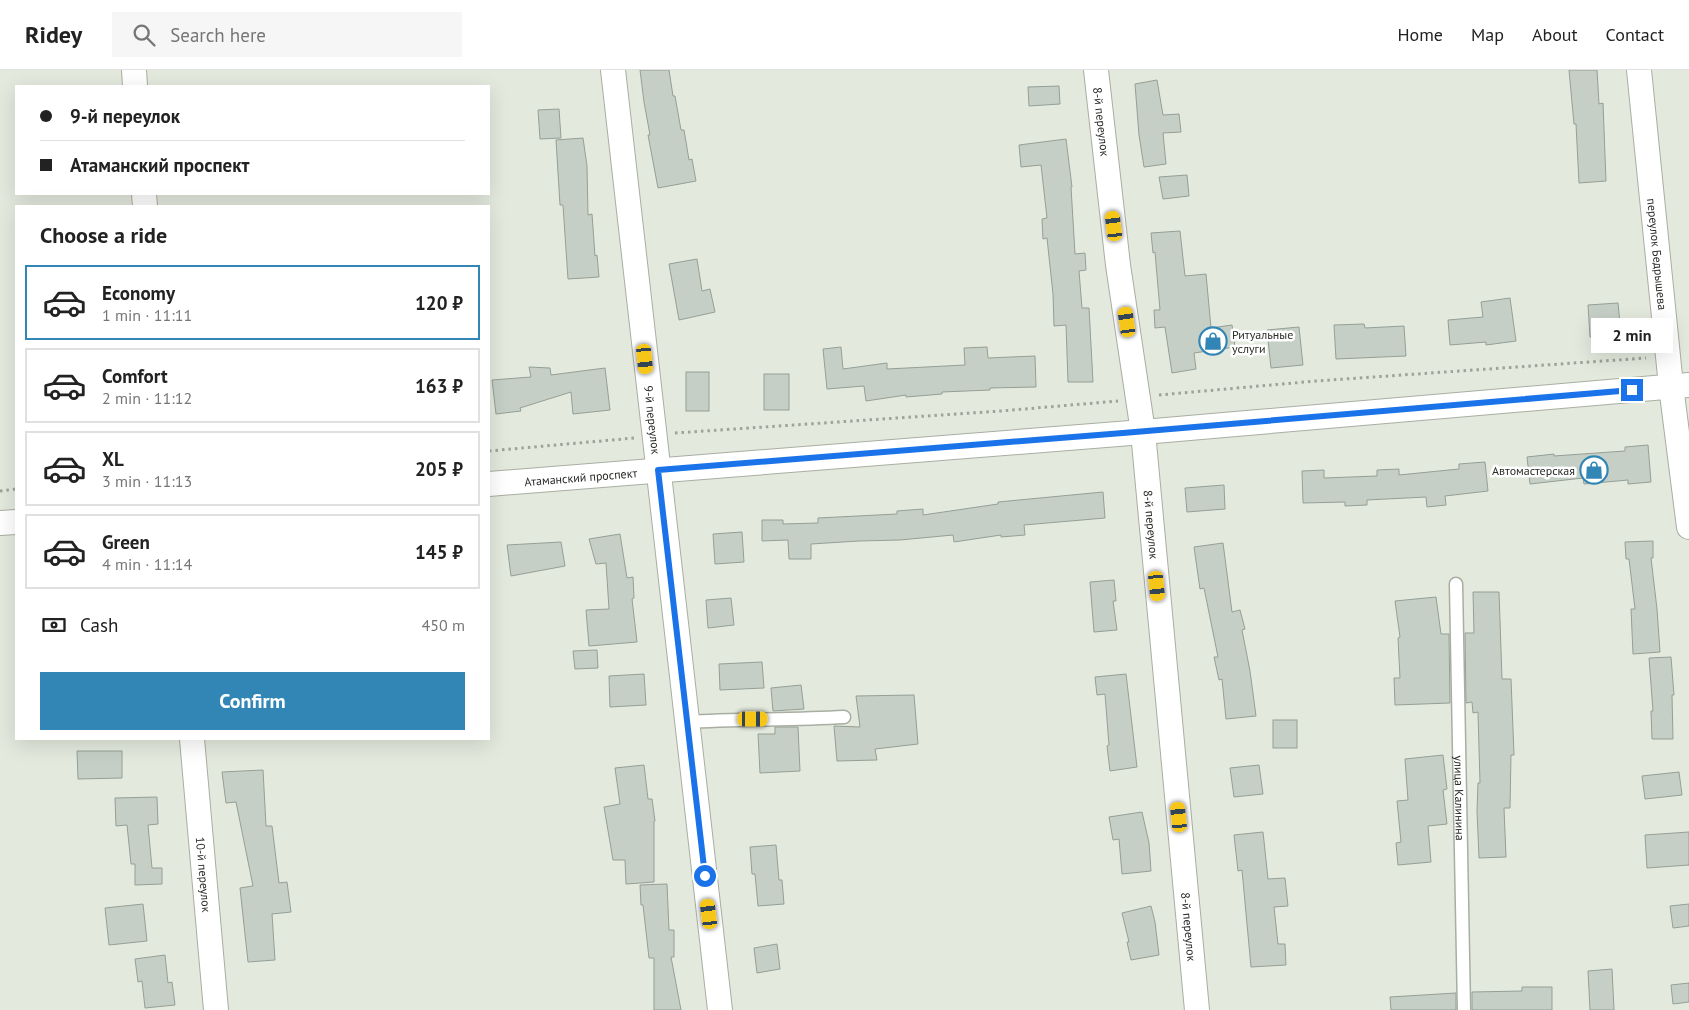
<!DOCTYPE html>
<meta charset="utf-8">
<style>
body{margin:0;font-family:"PT Sans",sans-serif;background:#f6f6f6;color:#222;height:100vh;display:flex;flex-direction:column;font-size:19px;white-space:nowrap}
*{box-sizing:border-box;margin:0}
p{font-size:16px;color:#767676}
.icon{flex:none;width:28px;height:28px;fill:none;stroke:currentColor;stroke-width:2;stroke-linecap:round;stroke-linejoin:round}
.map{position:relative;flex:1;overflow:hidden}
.details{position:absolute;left:15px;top:135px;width:475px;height:535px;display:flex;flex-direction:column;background:#fff;border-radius:0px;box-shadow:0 5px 20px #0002}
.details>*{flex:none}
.guide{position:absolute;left:15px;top:15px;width:475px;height:110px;border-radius:0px;box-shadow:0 5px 20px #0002;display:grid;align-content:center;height:110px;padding:0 25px;background:#fff}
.end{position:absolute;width:22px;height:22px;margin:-11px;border:6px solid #1a73e8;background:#fff;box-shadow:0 0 0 2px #fff}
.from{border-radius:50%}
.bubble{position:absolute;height:35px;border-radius:0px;background:#fff;box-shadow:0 5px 20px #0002;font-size:16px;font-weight:700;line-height:35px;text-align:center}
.car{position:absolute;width:15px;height:30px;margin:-15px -8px;border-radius:6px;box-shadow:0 0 4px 1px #0007;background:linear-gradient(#f5c518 24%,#345 0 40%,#f5c518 0 76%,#345 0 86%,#f5c518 0)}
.guide b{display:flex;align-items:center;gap:18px;height:48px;font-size:19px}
.guide b+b{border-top:1px solid #e0e0e0}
.guide i{width:12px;height:12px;background:#222}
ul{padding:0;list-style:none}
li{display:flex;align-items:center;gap:15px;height:75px;margin:0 10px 8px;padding:0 15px;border:2px solid #e0e0e0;border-radius:0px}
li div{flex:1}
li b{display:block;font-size:19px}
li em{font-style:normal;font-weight:700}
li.on{border-color:#3186b6}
li>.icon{width:45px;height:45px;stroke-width:1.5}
h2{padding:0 25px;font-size:22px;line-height:60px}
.pay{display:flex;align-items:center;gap:12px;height:55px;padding:0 25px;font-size:19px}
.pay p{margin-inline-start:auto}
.cta{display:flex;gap:10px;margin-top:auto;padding:10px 25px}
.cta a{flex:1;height:58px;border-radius:0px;background:#3186b6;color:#fff;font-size:20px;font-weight:700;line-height:58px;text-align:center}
header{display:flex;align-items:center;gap:30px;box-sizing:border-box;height:70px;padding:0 25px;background:#fff;border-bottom:1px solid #e0e0e0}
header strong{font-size:24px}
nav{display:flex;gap:28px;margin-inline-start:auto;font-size:18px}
.search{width:350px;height:45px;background:#f6f6f6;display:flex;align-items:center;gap:12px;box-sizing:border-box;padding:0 18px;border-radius:0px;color:#767676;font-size:19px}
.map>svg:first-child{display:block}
.building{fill:#c5cfc6;stroke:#959f96}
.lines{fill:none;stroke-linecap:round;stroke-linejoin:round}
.lane-casing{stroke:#a9aea3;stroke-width:15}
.street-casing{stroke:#a9aea3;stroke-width:26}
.path{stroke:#9ea39a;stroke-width:3;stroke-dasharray:2.5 4;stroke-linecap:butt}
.lane{stroke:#fff;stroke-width:12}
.street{stroke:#fff;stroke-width:24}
.route{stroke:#1a73e8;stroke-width:6}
.labels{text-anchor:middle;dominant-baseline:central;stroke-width:5;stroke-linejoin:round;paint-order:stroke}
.street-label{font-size:12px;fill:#292b27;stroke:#fff}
.poi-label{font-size:12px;fill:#292b27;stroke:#fff;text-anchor:start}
</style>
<header>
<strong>Ridey</strong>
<div class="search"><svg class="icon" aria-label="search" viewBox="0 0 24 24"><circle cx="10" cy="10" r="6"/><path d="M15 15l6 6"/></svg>Search here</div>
<nav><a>Home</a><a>Map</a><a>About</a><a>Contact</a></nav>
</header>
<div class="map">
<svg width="1689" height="940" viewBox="0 0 1689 940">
<rect width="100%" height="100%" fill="#e3e9dd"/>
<g class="building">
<polygon points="640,0 669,0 673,26 675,26 681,60 684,60 689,90 692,89 696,111 658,118 648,65 650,65 644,32"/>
<polygon points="1569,0 1597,0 1599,34 1603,33 1606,111 1579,113 1576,54 1574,54"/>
<polygon points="1157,10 1163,45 1179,44 1181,62 1163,63 1166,94 1144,97 1139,65 1135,14"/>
<polygon points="1059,16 1060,34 1029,36 1028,17"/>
<polygon points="559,39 561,68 540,69 538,40"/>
<polygon points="583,68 587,96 588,145 592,144 595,186 597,185 599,207 568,209 563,135 560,135 556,70"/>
<polygon points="1066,69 1072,117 1071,117 1075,184 1085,183 1086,200 1079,201 1082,238 1089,238 1093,312 1068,312 1066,255 1054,256 1053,224 1047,168 1043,169 1042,149 1047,148 1041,95 1021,97 1019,75"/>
<polygon points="1187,105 1189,126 1163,129 1159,107"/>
<polygon points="1180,161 1185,206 1206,204 1211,258 1232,255 1235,277 1194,283 1196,299 1172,303 1165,257 1155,258 1154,240 1160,240 1155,182 1153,183 1151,163"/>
<polygon points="697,189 702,221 710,219 715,242 679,250 669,194"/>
<polygon points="1510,228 1516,271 1486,275 1486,272 1450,275 1448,250 1483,247 1481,232"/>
<polygon points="1618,233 1621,264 1590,267 1588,235"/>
<polygon points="1364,254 1365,258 1404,256 1406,286 1336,289 1334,255"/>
<polygon points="1299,257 1303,295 1271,298 1267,260"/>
<polygon points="841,277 843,299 887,293 887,299 965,295 964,278 987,277 988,288 1035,286 1036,317 990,318 990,320 942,322 942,324 906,327 906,325 866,331 864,316 827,319 823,279"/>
<polygon points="529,297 550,298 551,305 605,298 610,340 573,344 571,322 520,338 521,341 496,344 492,310 531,307"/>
<rect x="686" y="302" width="23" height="39"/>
<rect x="764" y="304" width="25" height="36"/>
<polygon points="1648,375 1651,412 1628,414 1628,410 1584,414 1583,408 1530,414 1527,387 1554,384 1554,386 1625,381 1625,377"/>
<polygon points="1485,392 1488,421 1445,426 1446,435 1427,437 1426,427 1367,430 1367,435 1345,436 1345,432 1303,433 1302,401 1324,400 1324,408 1377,406 1377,400 1399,399 1399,405 1459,399 1459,394"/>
<polygon points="1224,415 1225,439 1187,442 1185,418"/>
<polygon points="1103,422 1105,448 1024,455 1025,465 1001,467 1001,465 954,472 953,465 900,470 859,471 811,474 811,489 789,489 788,470 762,471 762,450 783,450 783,454 818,453 818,448 897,444 897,441 923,439 923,445 998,434 998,432"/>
<polygon points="742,462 744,492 715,494 713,464"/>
<polygon points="620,464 627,508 633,507 634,528 632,529 637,572 589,576 586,540 609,539 606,493 596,494 589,469"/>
<polygon points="1653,471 1653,488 1651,488 1657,539 1660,582 1633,584 1631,539 1635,539 1629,489 1626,489 1625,472"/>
<polygon points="561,472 565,496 511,506 507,475"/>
<polygon points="1223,473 1232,542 1240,540 1245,559 1242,560 1250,601 1256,646 1226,649 1222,609 1219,610 1214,587 1218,587 1204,518 1200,519 1194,477"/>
<polygon points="1114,510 1116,531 1113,531 1117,560 1094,562 1090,512"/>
<polygon points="1473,522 1499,522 1502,609 1511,609 1514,685 1511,685 1510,738 1504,738 1506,787 1479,788 1477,741 1478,713 1480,713 1478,642 1473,643 1472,632 1466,633 1465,563 1474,563"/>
<polygon points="1436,527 1441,564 1449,564 1450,633 1395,635 1394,608 1400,608 1398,568 1400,567 1395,531"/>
<polygon points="731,528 734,555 708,558 706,530"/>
<polygon points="597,580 598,598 575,599 573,581"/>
<polygon points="1671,587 1674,625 1672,625 1673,669 1652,669 1651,641 1653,641 1649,588"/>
<polygon points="762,592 764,618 720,620 719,594"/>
<polygon points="644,604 646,635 610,637 609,606"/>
<polygon points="1126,604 1137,697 1110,701 1107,676 1109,675 1105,624 1097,625 1095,607"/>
<polygon points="801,615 804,639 773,641 771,618"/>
<polygon points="914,625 918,674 875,679 877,690 837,691 834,656 860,657 856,626"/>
<rect x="1273" y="650" width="24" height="28"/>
<polygon points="775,657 798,657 800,701 760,703 758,664 775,664"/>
<polygon points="77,681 122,681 122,708 78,709"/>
<polygon points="1443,685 1447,719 1443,720 1447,754 1428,756 1431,792 1398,795 1396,773 1401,772 1397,731 1408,730 1405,689"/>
<polygon points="644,695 648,729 652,729 655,751 654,751 654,812 626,814 625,790 613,790 604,737 620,734 615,698"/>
<polygon points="1259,695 1263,724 1234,727 1230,698"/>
<polygon points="263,700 266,756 272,756 279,813 287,812 291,842 272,844 275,890 248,892 240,818 253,816 236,732 226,733 222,702"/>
<polygon points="1679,702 1682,725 1645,729 1642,706"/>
<polygon points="157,727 158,754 148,755 152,798 162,798 162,814 135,815 135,794 131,794 127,755 116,756 115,728"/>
<polygon points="1142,742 1149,773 1151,801 1122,804 1119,769 1113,770 1109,747"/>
<polygon points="1263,762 1268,809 1285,808 1288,836 1274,837 1278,874 1285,874 1286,895 1251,897 1242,800 1238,801 1234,765"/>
<polygon points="1689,762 1689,795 1647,798 1645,765"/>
<polygon points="776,775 779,810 782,810 784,834 758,836 755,804 752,804 750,777"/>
<polygon points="667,814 669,860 674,860 674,887 671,887 681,940 654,940 654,888 649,888 643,835 641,835 640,815"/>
<polygon points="143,834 147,871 109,875 105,838"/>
<polygon points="1689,834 1689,856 1673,858 1670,836"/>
<polygon points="1151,836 1155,852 1159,885 1131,890 1127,872 1129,872 1122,843"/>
<polygon points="777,874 780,899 757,903 754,878"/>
<polygon points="165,885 168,913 172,912 175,935 145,938 142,911 138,912 135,889"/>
<polygon points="1612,899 1614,940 1590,940 1588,901"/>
<polygon points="1689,913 1689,932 1673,934 1671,915"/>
<polygon points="1522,917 1552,917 1552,940 1472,940 1472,922 1522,921"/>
<polygon points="1456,923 1456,940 1391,940 1390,927"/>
</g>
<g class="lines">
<g class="lane-casing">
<g id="lane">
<path id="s1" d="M1456,514L1464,940"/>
<path d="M687,652C739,649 792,650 844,647"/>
</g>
</g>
<g class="street-casing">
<g id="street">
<polyline points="134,0 135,16"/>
<path id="s2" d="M613,0L720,940"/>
<path id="s3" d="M1096,0L1118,195L1143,362L1197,940"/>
<path id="s4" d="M1639,0L1671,316L1689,457"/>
<polyline points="144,124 145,136"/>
<path id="s5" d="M489,414L1143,362L1689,315"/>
<polyline points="0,453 16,452"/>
<path id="s6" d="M192,669L216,940"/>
</g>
</g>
<g class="path">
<polyline points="1159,325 1316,311 1646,288"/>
<polyline points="675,363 1001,341 1118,331"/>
<polyline points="489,381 634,368"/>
<polyline points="0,421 16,419"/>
</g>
<use href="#lane" class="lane"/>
<use href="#street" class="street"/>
</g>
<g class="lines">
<polyline class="route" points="705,806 658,400 1123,363 1632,320"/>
</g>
<defs>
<g id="shop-ring" transform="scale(1.4375)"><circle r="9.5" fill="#fff" stroke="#3186b6" stroke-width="1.5"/><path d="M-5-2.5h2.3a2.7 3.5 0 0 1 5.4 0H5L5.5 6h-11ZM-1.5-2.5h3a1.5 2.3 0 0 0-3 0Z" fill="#3186b6"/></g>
</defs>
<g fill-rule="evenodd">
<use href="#shop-ring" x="1213" y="271"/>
<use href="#shop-ring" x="1594" y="400"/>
</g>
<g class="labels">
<g class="street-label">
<text stroke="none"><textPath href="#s3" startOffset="52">8-й переулок</textPath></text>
<text stroke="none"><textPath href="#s4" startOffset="185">переулок Бедрышева</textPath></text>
<text stroke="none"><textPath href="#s2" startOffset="352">9-й переулок</textPath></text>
<text stroke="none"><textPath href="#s5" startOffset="92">Атаманский проспект</textPath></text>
<text stroke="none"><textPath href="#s3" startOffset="458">8-й переулок</textPath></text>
<text stroke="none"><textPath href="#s1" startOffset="214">улица Калинина</textPath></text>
<text stroke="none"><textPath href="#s6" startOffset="136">10-й переулок</textPath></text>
<text stroke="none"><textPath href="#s3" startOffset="862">8-й переулок</textPath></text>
</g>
<g class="poi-label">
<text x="1232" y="264">Ритуальные<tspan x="1232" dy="14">услуги</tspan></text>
<text x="1575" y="400" text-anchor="end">Автомастерская</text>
</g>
</g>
</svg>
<i class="end from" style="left:705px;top:806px"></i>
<i class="end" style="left:1632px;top:320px"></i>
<div class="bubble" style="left:1591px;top:248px;width:82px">2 min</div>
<i class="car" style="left:1114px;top:156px;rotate:353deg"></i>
<i class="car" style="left:1127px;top:252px;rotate:352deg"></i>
<i class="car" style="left:645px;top:289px;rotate:174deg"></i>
<i class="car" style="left:1157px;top:516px;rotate:174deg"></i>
<i class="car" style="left:753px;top:649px;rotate:90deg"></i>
<i class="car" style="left:1179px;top:747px;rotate:354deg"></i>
<i class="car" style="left:709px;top:844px;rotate:353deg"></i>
<div class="guide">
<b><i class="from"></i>9-й переулок</b>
<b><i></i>Атаманский проспект</b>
</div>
<section class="details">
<h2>Choose a ride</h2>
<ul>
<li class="on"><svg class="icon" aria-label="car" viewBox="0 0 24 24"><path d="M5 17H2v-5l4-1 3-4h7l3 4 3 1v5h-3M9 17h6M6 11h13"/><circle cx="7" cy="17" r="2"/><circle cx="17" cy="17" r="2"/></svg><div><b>Economy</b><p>1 min · 11:11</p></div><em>120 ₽</em></li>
<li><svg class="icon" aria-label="car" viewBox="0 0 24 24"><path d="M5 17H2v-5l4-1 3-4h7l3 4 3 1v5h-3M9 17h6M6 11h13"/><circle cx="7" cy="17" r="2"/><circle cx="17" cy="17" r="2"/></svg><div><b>Comfort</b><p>2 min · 11:12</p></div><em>163 ₽</em></li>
<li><svg class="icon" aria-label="car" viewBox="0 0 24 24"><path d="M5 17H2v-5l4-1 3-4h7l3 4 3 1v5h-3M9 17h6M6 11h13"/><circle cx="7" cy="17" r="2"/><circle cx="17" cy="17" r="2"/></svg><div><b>XL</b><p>3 min · 11:13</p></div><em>205 ₽</em></li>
<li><svg class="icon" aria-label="car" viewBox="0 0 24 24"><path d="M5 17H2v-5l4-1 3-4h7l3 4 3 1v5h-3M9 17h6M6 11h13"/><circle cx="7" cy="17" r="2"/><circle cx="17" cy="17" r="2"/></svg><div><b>Green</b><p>4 min · 11:14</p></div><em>145 ₽</em></li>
</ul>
<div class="pay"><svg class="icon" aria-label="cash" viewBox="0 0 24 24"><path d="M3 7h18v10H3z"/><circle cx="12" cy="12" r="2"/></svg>Cash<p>450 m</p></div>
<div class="cta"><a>Confirm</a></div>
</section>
</div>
